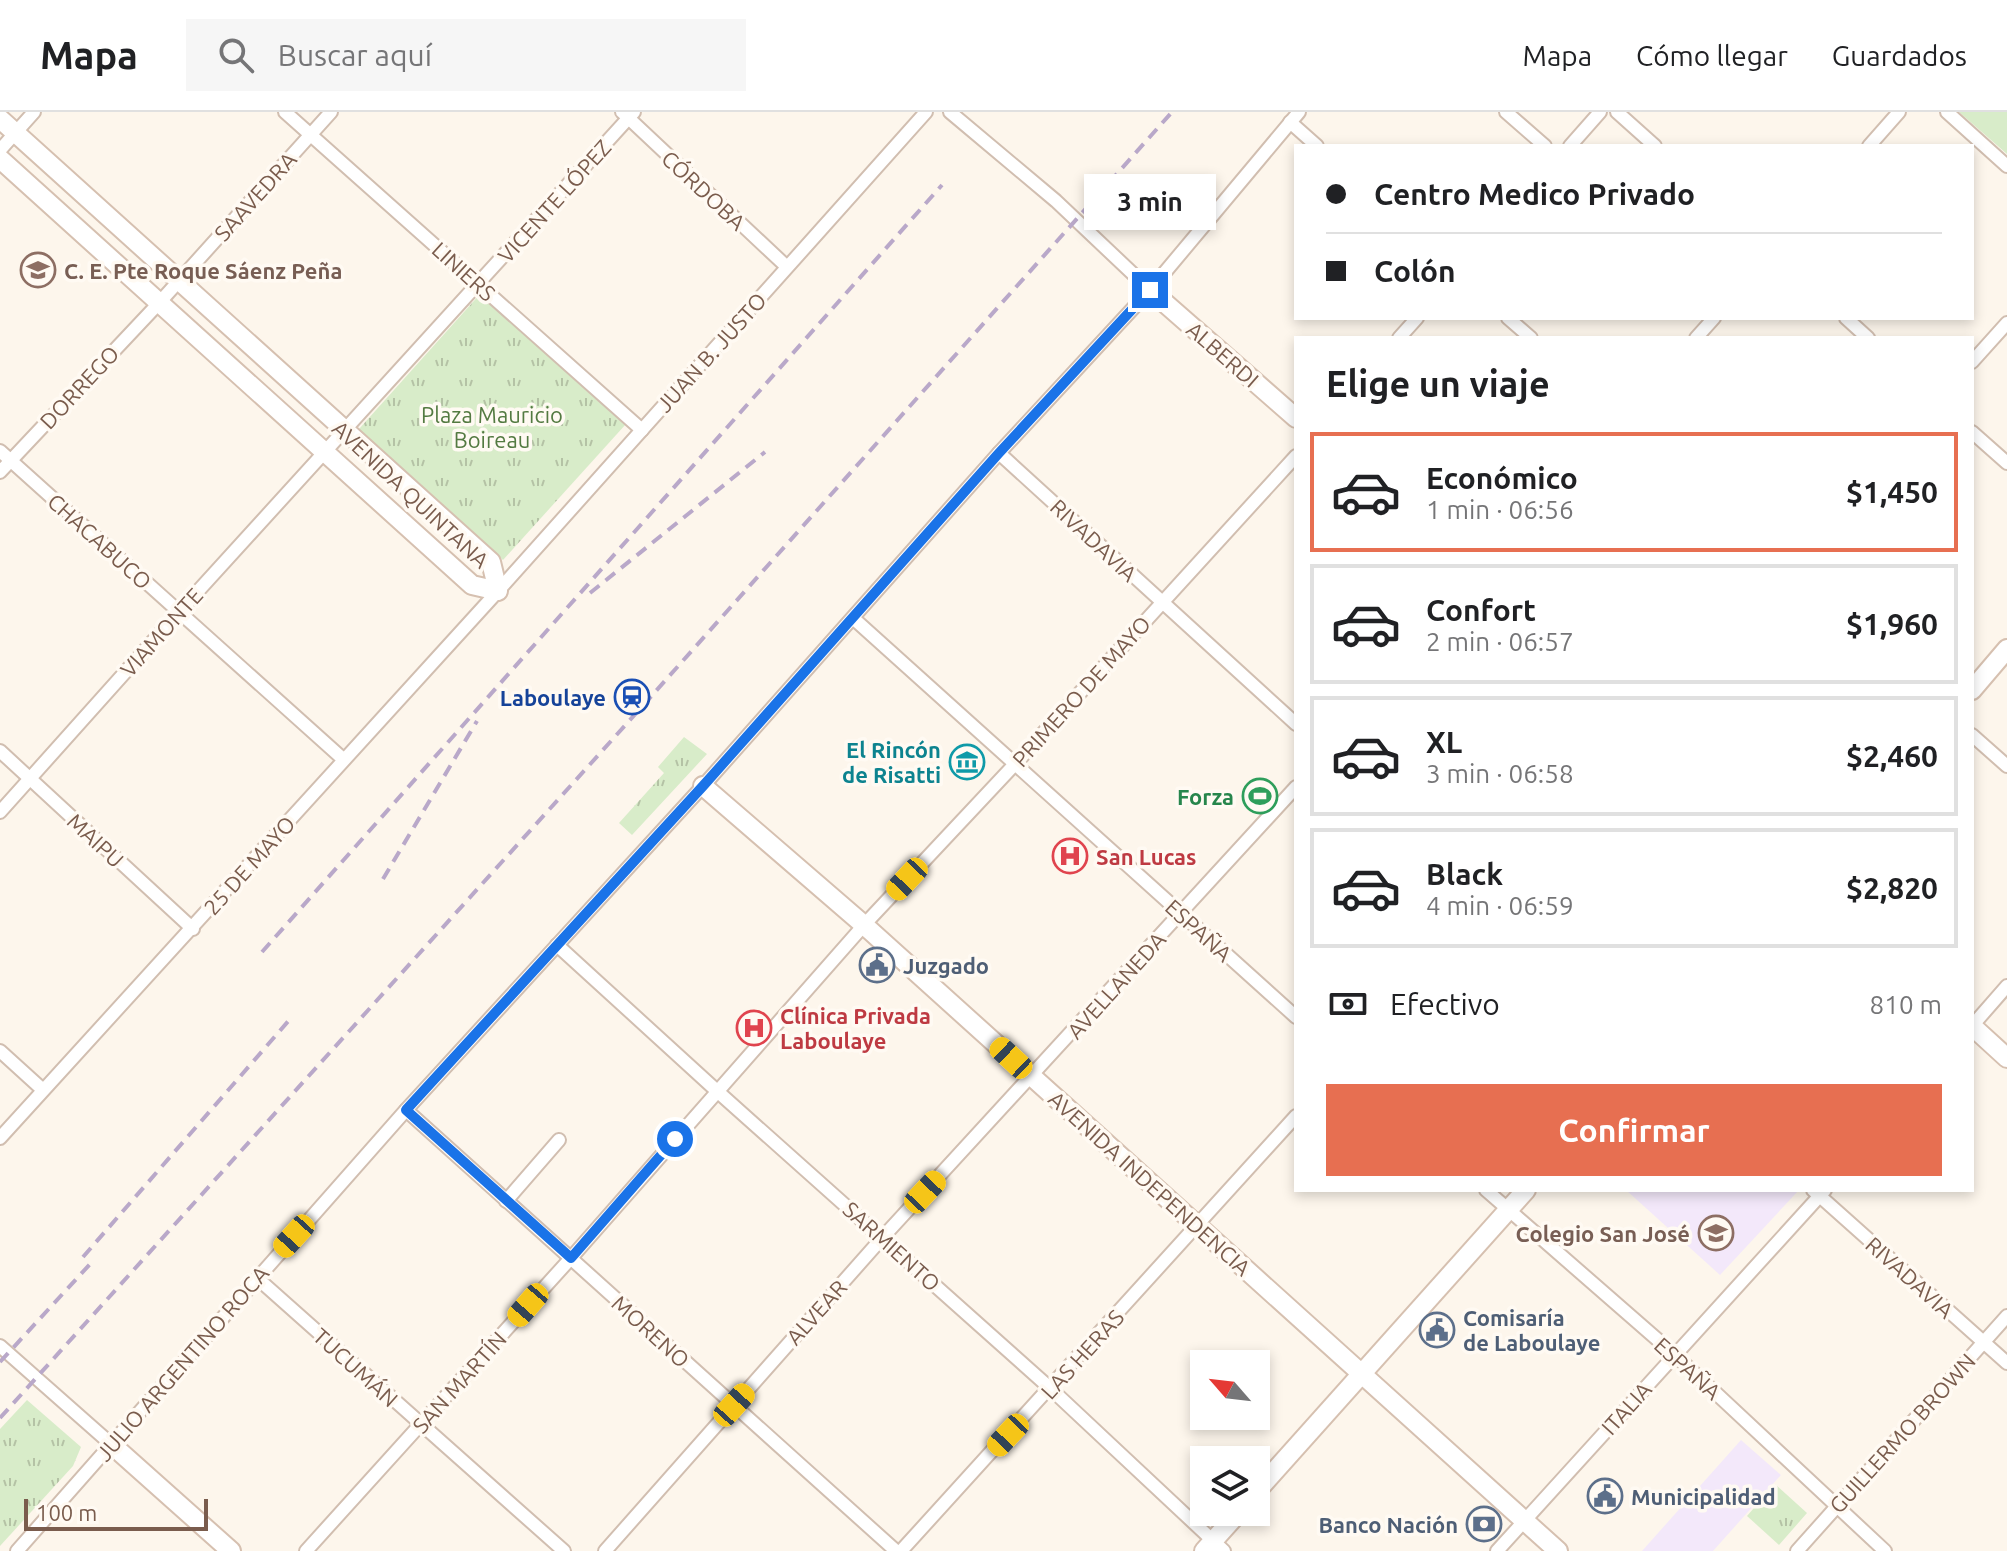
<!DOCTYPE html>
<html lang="es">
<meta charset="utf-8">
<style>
body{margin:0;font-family:Ubuntu,sans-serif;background:#f6f6f6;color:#202124;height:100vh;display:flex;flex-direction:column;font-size:30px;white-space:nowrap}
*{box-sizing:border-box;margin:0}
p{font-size:26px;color:#757577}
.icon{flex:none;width:44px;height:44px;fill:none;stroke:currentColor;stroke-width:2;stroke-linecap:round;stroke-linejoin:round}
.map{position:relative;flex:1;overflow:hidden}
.details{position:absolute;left:1294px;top:224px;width:680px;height:856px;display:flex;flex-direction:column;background:#fff;border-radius:0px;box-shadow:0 4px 12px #0003}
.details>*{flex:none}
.banner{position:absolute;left:1294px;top:32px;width:680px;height:176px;border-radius:0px;box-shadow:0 4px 12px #0003;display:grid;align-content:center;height:176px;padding:0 32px;background:#fff}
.needle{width:52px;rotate:298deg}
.buttons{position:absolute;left:1190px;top:1238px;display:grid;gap:16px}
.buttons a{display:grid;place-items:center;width:80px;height:80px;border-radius:0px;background:#fff;box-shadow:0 4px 12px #0003;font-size:40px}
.scale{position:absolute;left:24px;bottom:20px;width:184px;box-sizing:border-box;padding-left:8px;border:4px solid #7a5c4d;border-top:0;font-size:22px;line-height:28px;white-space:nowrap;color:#7a5c4d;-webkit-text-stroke:6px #fffaf3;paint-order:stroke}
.end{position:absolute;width:36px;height:36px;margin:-18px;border:10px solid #1a73e8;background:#fff;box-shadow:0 0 0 4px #fff}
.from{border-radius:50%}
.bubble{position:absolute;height:56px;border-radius:0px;background:#fff;box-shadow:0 4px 12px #0003;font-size:26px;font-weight:700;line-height:56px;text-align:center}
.car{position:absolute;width:24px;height:48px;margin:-24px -12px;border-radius:10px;box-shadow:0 0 6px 2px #0007;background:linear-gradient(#f5c518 24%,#345 0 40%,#f5c518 0 76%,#345 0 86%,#f5c518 0)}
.banner b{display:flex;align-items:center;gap:28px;height:76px;font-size:30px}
.banner b+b{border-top:2px solid #e0e0e0}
.banner i{width:20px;height:20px;background:#202124}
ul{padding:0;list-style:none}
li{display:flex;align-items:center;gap:24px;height:120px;margin:0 16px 12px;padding:0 16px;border:4px solid #e0e0e0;border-radius:0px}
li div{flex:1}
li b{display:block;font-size:30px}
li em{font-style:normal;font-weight:700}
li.active{border-color:#e76f51}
li>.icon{width:72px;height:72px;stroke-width:1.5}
h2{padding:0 32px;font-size:36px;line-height:96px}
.pay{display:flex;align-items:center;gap:20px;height:88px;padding:0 32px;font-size:30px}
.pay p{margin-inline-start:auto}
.cta{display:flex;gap:16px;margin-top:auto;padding:16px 32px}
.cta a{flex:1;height:92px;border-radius:0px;background:#e76f51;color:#fff;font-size:32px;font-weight:700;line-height:92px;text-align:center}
header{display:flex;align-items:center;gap:48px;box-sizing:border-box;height:112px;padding:0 40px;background:#fff;border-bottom:2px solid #e0e0e0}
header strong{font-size:38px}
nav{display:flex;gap:44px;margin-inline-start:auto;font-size:28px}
.search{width:560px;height:72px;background:#f6f6f6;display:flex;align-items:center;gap:20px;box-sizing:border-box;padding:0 28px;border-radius:0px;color:#757577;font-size:30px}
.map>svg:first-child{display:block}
.education{fill:#f3e8fa}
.grass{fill:url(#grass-tufts)}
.garden{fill:#d8ecc9}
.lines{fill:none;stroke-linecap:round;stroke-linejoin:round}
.street-casing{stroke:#d1beb0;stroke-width:16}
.secondary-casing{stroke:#d6c0b0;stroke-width:22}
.street{stroke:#fff;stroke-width:12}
.secondary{stroke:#fff;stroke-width:18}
.rail{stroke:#b9a8c9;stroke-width:4;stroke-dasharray:12 8;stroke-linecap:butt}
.route{stroke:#1a73e8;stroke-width:10}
.labels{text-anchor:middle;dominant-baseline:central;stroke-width:7;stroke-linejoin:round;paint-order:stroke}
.street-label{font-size:22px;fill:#7a5c4d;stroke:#fffaf3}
.education-label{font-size:22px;font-weight:bold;fill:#785e54;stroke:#fffaf3;text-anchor:start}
.park-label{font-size:22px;fill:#537a41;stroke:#fffaf3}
.transit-label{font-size:22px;font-weight:bold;fill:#164399;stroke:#fffaf3;text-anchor:end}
.culture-label{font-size:22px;font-weight:bold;fill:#0d838f;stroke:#fffaf3;text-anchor:end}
.leisure-label{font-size:22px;font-weight:bold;fill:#27864d;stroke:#fffaf3;text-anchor:end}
.health-label{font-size:22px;font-weight:bold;fill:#be3a42;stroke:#fffaf3;text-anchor:start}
.service-label{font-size:22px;font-weight:bold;fill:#4e5e75;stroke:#fffaf3;text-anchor:start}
</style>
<header>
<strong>Mapa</strong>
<div class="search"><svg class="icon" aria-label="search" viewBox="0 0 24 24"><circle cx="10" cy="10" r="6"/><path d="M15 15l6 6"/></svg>Buscar aquí</div>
<nav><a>Mapa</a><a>Cómo llegar</a><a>Guardados</a></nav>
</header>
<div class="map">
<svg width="2007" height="1439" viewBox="0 0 2007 1439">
<defs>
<pattern id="grass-tufts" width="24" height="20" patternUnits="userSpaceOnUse" patternTransform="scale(2)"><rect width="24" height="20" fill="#d8ecc9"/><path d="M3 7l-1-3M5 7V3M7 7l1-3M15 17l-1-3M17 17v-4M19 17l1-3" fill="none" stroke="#b4c2a5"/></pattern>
</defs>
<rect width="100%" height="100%" fill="#fdf6ec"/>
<g class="education">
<polygon points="1626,1078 1799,1078 1720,1163"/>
<polygon points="1741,1328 1781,1363 1713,1439 1642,1439"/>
</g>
<g class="grass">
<polygon points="481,181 626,312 503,448 359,317"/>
<polygon points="684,625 707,642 632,723 619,711 664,661 658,655"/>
<polygon points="27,1288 81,1335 73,1354 0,1434 0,1317"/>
<polygon points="1775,1372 1807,1401 1779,1433 1747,1404"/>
</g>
<polygon class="garden" points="1959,0 2007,0 2007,42"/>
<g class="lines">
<g class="street-casing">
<g id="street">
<polyline points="285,0 642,318"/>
<polyline points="622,0 787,155"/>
<polyline points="950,0 1056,89 1150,178"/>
<polyline points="1506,0 1545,34"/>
<polyline points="1617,0 1655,34"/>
<polyline points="1947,0 2007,54"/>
<polyline points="1290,10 1317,34"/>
<polyline points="1570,34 1600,0"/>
<polyline points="1869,34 1899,0"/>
<polyline points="0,38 34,0"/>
<polyline points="1508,206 1531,226"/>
<polyline points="1846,206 1868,226"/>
<polyline points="1399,226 1417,206"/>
<polyline points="1696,226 1714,206"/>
<polyline points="1972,250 2007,211"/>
<polyline points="1972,320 2007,351"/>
<polyline points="0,339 343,647"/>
<polyline points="999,341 1296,612"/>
<polyline points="0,360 159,191 331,0"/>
<polyline points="853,506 1296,905"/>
<polyline points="1972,623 2007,654"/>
<polyline points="0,639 193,817"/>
<polyline points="0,700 179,500 634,0"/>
<polyline points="557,833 717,979 1051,1277 1224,1439"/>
<polyline points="1972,914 2007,874"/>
<polyline points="0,939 43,978"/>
<polyline points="406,998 896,1439"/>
<polyline points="0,1026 498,479 926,0"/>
<polyline points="1486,1078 1674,1242 1885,1439"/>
<polyline points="1813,1078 2007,1251"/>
<polyline points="506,1089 559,1028"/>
<polyline points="257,1166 564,1439"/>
<polyline points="0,1234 111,1332"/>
<polyline points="17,1439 406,998 703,674 999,341 1150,178 1299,0"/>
<polyline points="306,1439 571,1146 864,813 1015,652 1296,344"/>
<polyline points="605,1439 883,1125 1296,675"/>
<polyline points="901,1439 1296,1004"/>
<polyline points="1497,1439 1825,1078"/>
<polyline points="1797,1439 2007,1204"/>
</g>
</g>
<g class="secondary-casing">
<g id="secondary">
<polyline points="0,7 491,450 498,479 472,473 0,47"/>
<polyline points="1150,178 1296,306"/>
<polyline points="1972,578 2007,537"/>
<polyline points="703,674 864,813 1558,1439"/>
<polyline points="1972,914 2007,946"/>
<polyline points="111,1332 231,1439"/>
<polyline points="1256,1380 1526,1078"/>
<polyline points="1204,1439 1239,1400"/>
</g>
</g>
<use href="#street" class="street"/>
<use href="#secondary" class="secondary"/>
<g class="rail">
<polyline points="590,481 765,340"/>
<polyline points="383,767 477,609"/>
<polyline points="262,840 942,73"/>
<polyline points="83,1145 291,906"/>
<polyline points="0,1250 91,1151"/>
<polyline points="0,1306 639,598 1172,0"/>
</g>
</g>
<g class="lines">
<polyline class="route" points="675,1027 571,1146 406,998 703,674 999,341 1150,178"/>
</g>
<defs>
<g id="school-ring" transform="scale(1.8)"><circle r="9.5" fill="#fffaf3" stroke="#8d6e63" stroke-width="1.5"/><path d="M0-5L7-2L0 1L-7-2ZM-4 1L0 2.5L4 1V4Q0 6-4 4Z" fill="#8d6e63"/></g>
<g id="station-ring" transform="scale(1.8)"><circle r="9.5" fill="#fffaf3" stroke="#1a4fb4" stroke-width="1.5"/><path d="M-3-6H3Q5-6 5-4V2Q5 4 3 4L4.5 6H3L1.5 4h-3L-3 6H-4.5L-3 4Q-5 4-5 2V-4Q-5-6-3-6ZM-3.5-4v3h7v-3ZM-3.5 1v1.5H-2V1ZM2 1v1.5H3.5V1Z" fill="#1a4fb4"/></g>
<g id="museum-ring" transform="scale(1.8)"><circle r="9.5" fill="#fffaf3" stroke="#0f9aa8" stroke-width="1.5"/><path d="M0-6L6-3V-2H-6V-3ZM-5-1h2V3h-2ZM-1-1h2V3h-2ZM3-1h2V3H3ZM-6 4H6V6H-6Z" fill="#0f9aa8"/></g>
<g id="stadium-ring" transform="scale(1.8)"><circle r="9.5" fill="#fffaf3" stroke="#2e9e5b" stroke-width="1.5"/><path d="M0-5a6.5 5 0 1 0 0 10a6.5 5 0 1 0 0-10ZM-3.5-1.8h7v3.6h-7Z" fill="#2e9e5b"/></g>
<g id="hospital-ring" transform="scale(1.8)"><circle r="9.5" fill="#fffaf3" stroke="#e0444e" stroke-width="1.5"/><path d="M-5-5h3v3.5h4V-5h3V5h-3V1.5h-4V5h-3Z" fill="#e0444e"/></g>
<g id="civic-ring" transform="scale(1.8)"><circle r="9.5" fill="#fffaf3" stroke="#5c6f8a" stroke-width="1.5"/><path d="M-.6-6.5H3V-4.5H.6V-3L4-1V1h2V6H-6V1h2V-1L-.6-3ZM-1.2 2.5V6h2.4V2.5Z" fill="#5c6f8a"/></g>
<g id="bank-ring" transform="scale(1.8)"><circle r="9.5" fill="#fffaf3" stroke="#5c6f8a" stroke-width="1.5"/><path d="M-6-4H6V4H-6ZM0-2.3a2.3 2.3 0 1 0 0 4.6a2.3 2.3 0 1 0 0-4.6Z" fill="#5c6f8a"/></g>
</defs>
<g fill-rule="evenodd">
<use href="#school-ring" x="38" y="158"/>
<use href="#station-ring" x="632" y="585"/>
<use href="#museum-ring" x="967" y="650"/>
<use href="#stadium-ring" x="1260" y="684"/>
<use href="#hospital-ring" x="1070" y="744"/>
<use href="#civic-ring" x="877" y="853"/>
<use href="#hospital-ring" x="754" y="916"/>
<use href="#school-ring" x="1716" y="1121"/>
<use href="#civic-ring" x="1437" y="1218"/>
<use href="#civic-ring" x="1605" y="1384"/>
<use href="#bank-ring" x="1484" y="1412"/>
</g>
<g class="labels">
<g class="street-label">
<text transform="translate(704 78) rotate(43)">CÓRDOBA</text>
<text transform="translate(255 84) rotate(-48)">SAAVEDRA</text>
<text transform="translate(554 89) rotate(-48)">VICENTE LÓPEZ</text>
<text transform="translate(464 159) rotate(42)">LINIERS</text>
<text transform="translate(711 240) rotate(-48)">JUAN B. JUSTO</text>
<text transform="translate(1223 242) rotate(41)">ALBERDI</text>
<text transform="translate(79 275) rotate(-47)">DORREGO</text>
<text transform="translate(411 382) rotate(43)">AVENIDA QUINTANA</text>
<text transform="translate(1094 428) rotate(43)">RIVADAVIA</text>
<text transform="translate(100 429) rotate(42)">CHACABUCO</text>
<text transform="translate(161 520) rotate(-48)">VIAMONTE</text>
<text transform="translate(1081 579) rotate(-48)">PRIMERO DE MAYO</text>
<text transform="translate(96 728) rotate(43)">MAIPU</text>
<text transform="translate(249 753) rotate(-48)">25 DE MAYO</text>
<text transform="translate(1199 818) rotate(42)">ESPAÑA</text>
<text transform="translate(1116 873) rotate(-48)">AVELLANEDA</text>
<text transform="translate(1150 1071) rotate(42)">AVENIDA INDEPENDENCIA</text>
<text transform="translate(892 1134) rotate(42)">SARMIENTO</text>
<text transform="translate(1910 1165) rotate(42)">RIVADAVIA</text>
<text transform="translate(816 1200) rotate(-48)">ALVEAR</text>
<text transform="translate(651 1219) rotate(42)">MORENO</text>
<text transform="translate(1082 1242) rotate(-48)">LAS HERAS</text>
<text transform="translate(182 1251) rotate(-49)">JULIO ARGENTINO ROCA</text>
<text transform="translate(356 1255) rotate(42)">TUCUMÁN</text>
<text transform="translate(1688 1256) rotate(42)">ESPAÑA</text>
<text transform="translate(459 1270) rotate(-48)">SAN MARTÍN</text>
<text transform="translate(1626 1296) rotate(-48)">ITALIA</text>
<text transform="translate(1902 1321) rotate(-48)">GUILLERMO BROWN</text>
</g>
<g class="education-label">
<text x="64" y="158">C. E. Pte Roque Sáenz Peña</text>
<text x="1690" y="1121" text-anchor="end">Colegio San José</text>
</g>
<g class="park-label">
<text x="492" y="302">Plaza Mauricio<tspan x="492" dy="25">Boireau</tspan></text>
</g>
<g class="transit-label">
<text x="606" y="585">Laboulaye</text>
</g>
<g class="culture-label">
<text x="941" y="637">El Rincón<tspan x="941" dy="25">de Risatti</tspan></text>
</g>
<g class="leisure-label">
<text x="1234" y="684">Forza</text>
</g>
<g class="health-label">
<text x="1096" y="744">San Lucas</text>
<text x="780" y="903">Clínica Privada<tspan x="780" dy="25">Laboulaye</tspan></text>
</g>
<g class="service-label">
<text x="903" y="853">Juzgado</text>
<text x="1463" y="1205">Comisaría<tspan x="1463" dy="25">de Laboulaye</tspan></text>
<text x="1631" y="1384">Municipalidad</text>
<text x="1458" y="1412" text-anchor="end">Banco Nación</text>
</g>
</g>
</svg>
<div class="buttons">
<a><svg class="needle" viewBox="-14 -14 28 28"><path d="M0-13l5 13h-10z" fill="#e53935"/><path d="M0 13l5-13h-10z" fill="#757577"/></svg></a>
<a><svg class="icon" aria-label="layers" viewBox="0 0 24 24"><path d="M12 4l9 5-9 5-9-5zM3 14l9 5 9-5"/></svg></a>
</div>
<div class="scale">100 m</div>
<i class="end from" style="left:675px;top:1027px"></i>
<i class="end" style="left:1150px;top:178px"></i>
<div class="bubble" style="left:1084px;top:62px;width:132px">3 min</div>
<i class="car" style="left:907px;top:767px;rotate:223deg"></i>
<i class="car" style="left:1011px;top:946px;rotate:313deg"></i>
<i class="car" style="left:925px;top:1080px;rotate:43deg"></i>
<i class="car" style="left:294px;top:1124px;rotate:222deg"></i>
<i class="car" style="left:528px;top:1193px;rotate:221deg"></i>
<i class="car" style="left:734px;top:1293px;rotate:42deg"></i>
<i class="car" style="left:1008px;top:1323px;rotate:223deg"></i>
<div class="banner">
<b><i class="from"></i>Centro Medico Privado</b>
<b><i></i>Colón</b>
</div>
<section class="details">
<h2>Elige un viaje</h2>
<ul>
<li class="active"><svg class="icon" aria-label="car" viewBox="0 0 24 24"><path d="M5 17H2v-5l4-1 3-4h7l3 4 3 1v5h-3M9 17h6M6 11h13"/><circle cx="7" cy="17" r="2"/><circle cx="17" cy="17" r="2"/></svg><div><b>Económico</b><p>1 min · 06:56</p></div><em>$1,450</em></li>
<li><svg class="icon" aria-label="car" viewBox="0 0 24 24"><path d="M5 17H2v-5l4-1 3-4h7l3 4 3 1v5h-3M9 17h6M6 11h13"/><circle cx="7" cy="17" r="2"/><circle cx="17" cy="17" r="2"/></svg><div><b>Confort</b><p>2 min · 06:57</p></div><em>$1,960</em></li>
<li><svg class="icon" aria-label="car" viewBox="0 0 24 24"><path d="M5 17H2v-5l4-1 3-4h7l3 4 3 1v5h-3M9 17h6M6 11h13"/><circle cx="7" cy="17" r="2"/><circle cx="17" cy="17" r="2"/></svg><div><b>XL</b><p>3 min · 06:58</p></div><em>$2,460</em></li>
<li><svg class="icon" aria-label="car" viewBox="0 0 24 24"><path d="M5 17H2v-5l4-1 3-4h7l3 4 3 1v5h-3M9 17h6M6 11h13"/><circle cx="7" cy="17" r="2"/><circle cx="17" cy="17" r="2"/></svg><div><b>Black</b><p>4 min · 06:59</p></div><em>$2,820</em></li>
</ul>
<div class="pay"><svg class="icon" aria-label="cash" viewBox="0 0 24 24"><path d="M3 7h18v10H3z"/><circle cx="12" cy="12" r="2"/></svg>Efectivo<p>810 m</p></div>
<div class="cta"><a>Confirmar</a></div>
</section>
</div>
